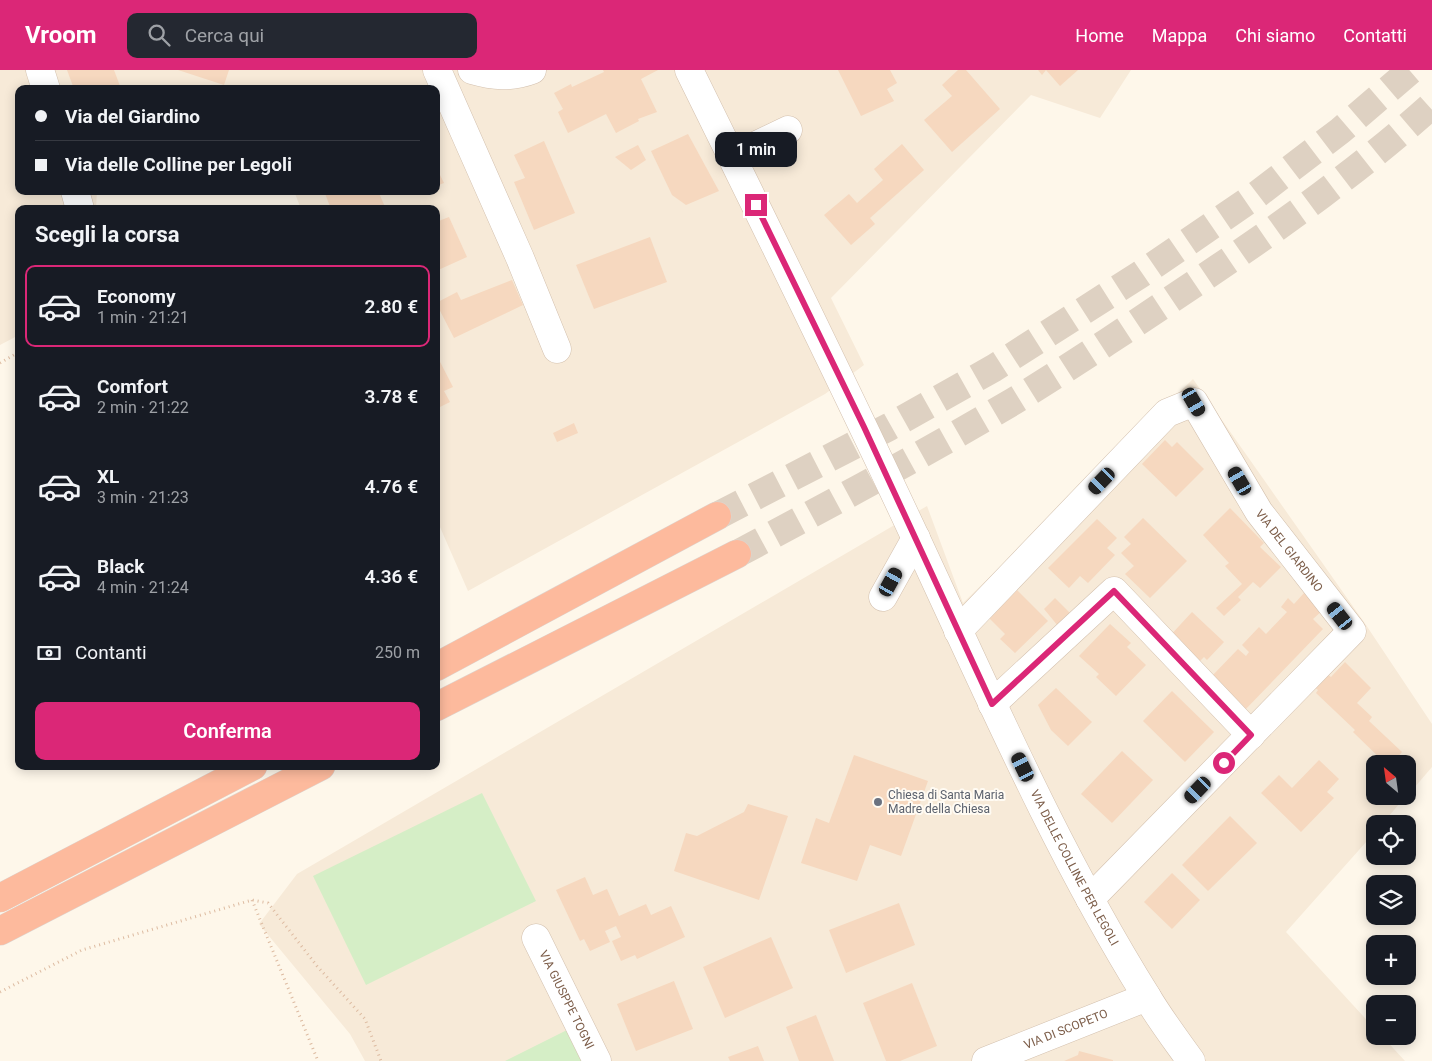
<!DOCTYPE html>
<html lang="it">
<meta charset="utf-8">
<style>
body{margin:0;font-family:Roboto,sans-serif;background:#242831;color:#f1f3f6;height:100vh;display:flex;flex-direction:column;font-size:19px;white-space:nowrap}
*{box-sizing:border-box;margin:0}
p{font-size:16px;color:#9ea1a6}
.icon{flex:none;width:28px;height:28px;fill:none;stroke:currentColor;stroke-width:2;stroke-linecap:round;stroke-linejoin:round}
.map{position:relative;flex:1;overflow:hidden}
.drawer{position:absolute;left:15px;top:135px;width:425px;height:565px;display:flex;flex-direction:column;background:#171b24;border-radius:10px;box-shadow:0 2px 12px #0003}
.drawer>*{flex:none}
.banner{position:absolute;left:15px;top:15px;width:425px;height:110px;border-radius:10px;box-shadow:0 2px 12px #0003;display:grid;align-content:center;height:110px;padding:0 20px;background:#171b24}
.needle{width:32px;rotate:331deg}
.tools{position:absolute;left:1366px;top:685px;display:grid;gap:10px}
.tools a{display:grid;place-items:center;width:50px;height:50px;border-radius:10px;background:#171b24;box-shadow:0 2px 12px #0003;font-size:25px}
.end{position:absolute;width:22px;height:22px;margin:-11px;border:6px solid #db2777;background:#fff;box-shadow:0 0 0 2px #fff}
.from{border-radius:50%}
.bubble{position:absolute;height:35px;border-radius:10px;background:#171b24;box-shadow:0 2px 12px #0003;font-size:16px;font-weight:600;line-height:35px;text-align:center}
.car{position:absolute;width:15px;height:30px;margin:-15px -8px;border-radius:6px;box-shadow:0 0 4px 1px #0007;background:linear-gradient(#222 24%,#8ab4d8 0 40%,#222 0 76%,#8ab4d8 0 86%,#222 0)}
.banner b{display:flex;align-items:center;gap:18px;height:48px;font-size:19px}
.banner b+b{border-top:1px solid #363941}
.banner i{width:12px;height:12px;background:#f1f3f6}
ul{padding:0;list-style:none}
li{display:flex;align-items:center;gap:15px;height:82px;margin:0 10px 8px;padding:0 10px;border:2px solid transparent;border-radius:10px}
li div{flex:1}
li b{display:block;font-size:19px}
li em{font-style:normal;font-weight:600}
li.on{border-color:#db2777}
li>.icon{width:45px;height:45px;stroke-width:1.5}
h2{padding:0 20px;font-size:22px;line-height:60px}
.pay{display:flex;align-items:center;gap:12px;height:55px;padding:0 20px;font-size:19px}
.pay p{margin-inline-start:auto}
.button{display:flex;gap:10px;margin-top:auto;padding:10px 20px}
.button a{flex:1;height:58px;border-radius:10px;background:#db2777;color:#fff;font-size:20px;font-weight:600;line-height:58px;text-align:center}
header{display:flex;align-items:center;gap:30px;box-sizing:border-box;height:70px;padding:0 25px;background:#db2777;color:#fff}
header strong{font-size:24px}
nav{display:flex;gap:28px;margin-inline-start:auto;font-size:18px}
.search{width:350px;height:45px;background:#242831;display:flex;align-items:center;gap:12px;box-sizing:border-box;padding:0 18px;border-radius:10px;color:#9ea1a6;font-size:19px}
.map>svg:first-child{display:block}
.residential{fill:#f7ead8}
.green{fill:#d5eec6}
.building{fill:#f6d8bf}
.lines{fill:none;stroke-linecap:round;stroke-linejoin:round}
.highway-tunnel{stroke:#ded1c2;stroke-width:28;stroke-dasharray:28 14;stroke-linecap:butt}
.minor-casing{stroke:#d3c0ae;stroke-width:29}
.highway-casing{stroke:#ddd5d0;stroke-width:29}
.path{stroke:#ddbba1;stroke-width:3;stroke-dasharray:1 4;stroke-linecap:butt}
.minor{stroke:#fff;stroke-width:28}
.highway{stroke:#fdba9d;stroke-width:28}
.route{stroke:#db2777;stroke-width:6}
.worship-dot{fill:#6b7280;stroke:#fffbf3;stroke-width:2}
.labels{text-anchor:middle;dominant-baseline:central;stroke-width:4;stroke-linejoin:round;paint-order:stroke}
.street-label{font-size:12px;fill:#7d5e4a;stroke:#fffbf3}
.worship-label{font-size:12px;fill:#5b616d;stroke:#fffbf3;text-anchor:start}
</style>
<header>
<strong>Vroom</strong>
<div class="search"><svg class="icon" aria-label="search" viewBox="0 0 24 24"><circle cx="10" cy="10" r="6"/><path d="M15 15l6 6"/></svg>Cerca qui</div>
<nav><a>Home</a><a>Mappa</a><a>Chi siamo</a><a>Contatti</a></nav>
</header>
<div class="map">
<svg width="1432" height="991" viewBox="0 0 1432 991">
<rect width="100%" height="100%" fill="#fef7ea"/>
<g class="residential">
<polygon points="0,0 1131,0 1100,48 1031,25 831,228 864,295 825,324 468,521 436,448 436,139 301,139 294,121 436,121 436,19 19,19 19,121 97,121 96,139 19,139 19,265 0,275"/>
<polygon points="1193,309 1366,555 1432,654 1432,697 1408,725 1408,694 1375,694 1375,726 1406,726 1382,754 1375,754 1375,762 1286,862 1375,959 1375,966 1382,966 1405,991 365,991 350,964 259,854 297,804 927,436 963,533"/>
</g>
<g class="green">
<polygon points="482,723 536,831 366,915 313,806"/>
<polygon points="567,960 582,991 505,991"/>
</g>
<g class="building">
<polygon points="67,0 114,0 120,16 113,19 74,19"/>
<polygon points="178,0 229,0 224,15"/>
<polygon points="603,0 658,0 641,9 657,42 638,49 639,51 616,63 606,44 568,63 558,42 563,39 554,23 571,14 572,17 604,2"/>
<polygon points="838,0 890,0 897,13 887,19 894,31 861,46"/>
<polygon points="958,0 966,0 1000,39 952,82 924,50 952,26 942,15"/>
<polygon points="1038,0 1078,0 1060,16 1046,0 1042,5"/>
<polygon points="688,64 719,121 686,135 672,125 651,81"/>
<polygon points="544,71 575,143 534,160 514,112 525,108 514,85"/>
<polygon points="902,74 924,100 870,148 875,154 851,175 824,145 849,124 857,133 883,110 874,99"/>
<polygon points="638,75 646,90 631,100 615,87"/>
<polygon points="436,97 444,113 436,116"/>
<polygon points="324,121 378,121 386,139 331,139"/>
<polygon points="449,147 467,187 436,201 436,152"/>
<polygon points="650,167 667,212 594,239 576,195"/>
<polygon points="512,210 523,235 454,268 436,233 457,222 461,230"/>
<polygon points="436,284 453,317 444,321 450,332 436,339"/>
<polygon points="574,353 578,363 557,372 553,363"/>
<polygon points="1165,370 1172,377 1177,372 1204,399 1176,427 1142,394"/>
<polygon points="1230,438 1264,473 1260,477 1281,497 1260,518 1253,512 1238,527 1241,530 1224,546 1216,538 1242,514 1225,496 1229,493 1203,465"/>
<polygon points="1143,448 1187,491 1150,528 1125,504 1134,496 1121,483 1131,474 1124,467"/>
<polygon points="1097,449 1117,468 1107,478 1115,485 1088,513 1080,506 1069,518 1048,498"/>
<polygon points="1017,520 1048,551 1015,583 1000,569 1005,564 989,548"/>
<polygon points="1304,523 1323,540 1313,549 1323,559 1243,642 1211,607 1238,579 1246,586 1249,582 1242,575 1259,557 1266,564 1287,542 1281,537 1288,528 1294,534"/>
<polygon points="1055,528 1070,543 1058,556 1044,539"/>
<polygon points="1192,542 1224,572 1207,590 1204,587 1197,594 1168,568"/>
<polygon points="1110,554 1131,573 1127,577 1146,595 1116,626 1096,607 1099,604 1079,586"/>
<polygon points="1345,592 1371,618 1357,633 1372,647 1369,651 1402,682 1391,694 1386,694 1353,662 1355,660 1316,623 1318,620 1311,614 1323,601 1331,607"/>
<polygon points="1056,618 1092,652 1068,676 1051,660 1038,635"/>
<polygon points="1172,621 1214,662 1185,692 1143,651"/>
<polygon points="1122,681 1153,710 1112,753 1081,724"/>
<polygon points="854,685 928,711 901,786 870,775 857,811 801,793 816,748 829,753"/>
<polygon points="1319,690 1339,709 1327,722 1334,728 1301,762 1261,723 1279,705 1292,718"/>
<polygon points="748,734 788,746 759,830 674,801 686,763 697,766 744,742"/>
<polygon points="1230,746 1257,773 1208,821 1182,795"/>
<polygon points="1172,803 1200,830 1172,859 1144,832"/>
<polygon points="585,807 593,825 607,819 619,846 646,834 651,845 671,836 685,867 637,889 635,885 621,891 612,871 621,867 616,856 605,861 610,872 590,881 584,869 580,871 556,820"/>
<polygon points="899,833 915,875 846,903 829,860"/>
<polygon points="771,867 793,918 725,948 703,897"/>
<polygon points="674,911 693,959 636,981 617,934"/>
<polygon points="912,913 937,976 900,991 886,991 863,933"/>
<polygon points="816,945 834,991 799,991 786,957"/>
<polygon points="758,976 764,991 730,991 728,987"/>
<polygon points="1079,981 1113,990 1113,991 1064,991 1078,985"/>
</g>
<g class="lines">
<g class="highway-tunnel">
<polyline points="717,446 889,357 994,298 1141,204 1255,126 1340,61 1411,0"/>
<path d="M737,484C830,434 923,385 1014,331C1078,292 1141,250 1203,208C1281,156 1362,98 1432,35"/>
</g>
<g class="minor-casing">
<g id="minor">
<polyline points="40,0 46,19"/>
<polyline points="437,0 520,188 557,279"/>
<path d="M472,0C493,6 511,8 532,0"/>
<path id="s1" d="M689,0C764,152 839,304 911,458C985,616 1054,778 1147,927C1160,949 1176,970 1191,991"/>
<polyline points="732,87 788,60"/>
<polyline points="75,121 80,139"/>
<polyline points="883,527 916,468"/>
<path id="s2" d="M958,561L1167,343L1194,332L1259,442L1352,561L1090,829"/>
<polyline points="992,634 1114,521 1251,665"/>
<path id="s3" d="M536,868L597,991"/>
<path id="s4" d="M986,991L1147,927"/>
</g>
</g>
<g class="highway-casing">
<g id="highway">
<polyline points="436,597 717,446"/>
<polyline points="436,637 737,484"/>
<polyline points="0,828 253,696"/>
<polyline points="0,861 321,696"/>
</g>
</g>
<g class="path">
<polyline points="0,293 19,282"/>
<polyline points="252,830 318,991"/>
<polyline points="0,922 82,880 252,830 268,833 317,896 365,949 381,991"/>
</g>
<use href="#minor" class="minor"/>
<use href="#highway" class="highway"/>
</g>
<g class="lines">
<polyline class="route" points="756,135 864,357 992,634 1114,521 1251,665 1224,693"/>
</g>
<circle class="worship-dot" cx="878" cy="732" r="5"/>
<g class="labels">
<g class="street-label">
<text stroke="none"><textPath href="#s2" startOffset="508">VIA DEL GIARDINO</textPath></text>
<text stroke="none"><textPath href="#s1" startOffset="886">VIA DELLE COLLINE PER LEGOLI</textPath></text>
<text stroke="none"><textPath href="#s3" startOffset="69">VIA GIUSPPE TOGNI</textPath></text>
<text stroke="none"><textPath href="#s4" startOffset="86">VIA DI SCOPETO</textPath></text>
</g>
<g class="worship-label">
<text x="888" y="725">Chiesa di Santa Maria<tspan x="888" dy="14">Madre della Chiesa</tspan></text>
</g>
</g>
</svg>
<div class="tools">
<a><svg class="needle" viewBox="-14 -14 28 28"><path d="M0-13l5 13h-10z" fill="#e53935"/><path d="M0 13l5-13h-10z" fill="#9ea1a6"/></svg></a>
<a><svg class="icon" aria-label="locate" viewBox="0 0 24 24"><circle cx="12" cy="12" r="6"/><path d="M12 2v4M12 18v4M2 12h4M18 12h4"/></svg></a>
<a><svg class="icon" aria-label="layers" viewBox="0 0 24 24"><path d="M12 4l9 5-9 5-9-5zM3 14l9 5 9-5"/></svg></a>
<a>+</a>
<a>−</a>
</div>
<i class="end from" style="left:1224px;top:693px"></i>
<i class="end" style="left:756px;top:135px"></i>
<div class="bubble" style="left:715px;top:62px;width:82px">1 min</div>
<i class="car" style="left:1194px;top:332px;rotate:150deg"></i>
<i class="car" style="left:1102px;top:411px;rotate:224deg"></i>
<i class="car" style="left:1240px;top:411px;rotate:330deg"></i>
<i class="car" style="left:891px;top:512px;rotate:29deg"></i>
<i class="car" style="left:1340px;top:546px;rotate:322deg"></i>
<i class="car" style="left:1023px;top:697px;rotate:334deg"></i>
<i class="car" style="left:1198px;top:720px;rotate:224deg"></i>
<div class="banner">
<b><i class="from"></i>Via del Giardino</b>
<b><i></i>Via delle Colline per Legoli</b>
</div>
<section class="drawer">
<h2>Scegli la corsa</h2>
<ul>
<li class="on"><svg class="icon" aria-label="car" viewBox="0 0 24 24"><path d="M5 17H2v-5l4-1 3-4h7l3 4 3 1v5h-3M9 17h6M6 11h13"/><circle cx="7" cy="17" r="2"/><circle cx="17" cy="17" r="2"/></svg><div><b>Economy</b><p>1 min · 21:21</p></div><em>2.80 €</em></li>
<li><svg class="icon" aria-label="car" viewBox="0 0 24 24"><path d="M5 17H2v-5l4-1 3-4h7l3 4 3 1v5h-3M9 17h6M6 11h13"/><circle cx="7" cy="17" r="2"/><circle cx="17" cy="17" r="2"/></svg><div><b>Comfort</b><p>2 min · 21:22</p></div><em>3.78 €</em></li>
<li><svg class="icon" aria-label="car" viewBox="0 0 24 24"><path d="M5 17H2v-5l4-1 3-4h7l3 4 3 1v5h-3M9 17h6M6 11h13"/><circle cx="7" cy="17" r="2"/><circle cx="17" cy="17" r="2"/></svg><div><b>XL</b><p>3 min · 21:23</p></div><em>4.76 €</em></li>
<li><svg class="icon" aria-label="car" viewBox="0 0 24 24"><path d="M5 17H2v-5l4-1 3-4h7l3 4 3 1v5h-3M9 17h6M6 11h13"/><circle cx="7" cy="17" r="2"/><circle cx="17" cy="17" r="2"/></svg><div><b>Black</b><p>4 min · 21:24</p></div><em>4.36 €</em></li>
</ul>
<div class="pay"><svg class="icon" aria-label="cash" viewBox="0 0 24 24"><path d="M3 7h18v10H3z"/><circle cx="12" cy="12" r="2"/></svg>Contanti<p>250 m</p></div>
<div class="button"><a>Conferma</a></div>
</section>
</div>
